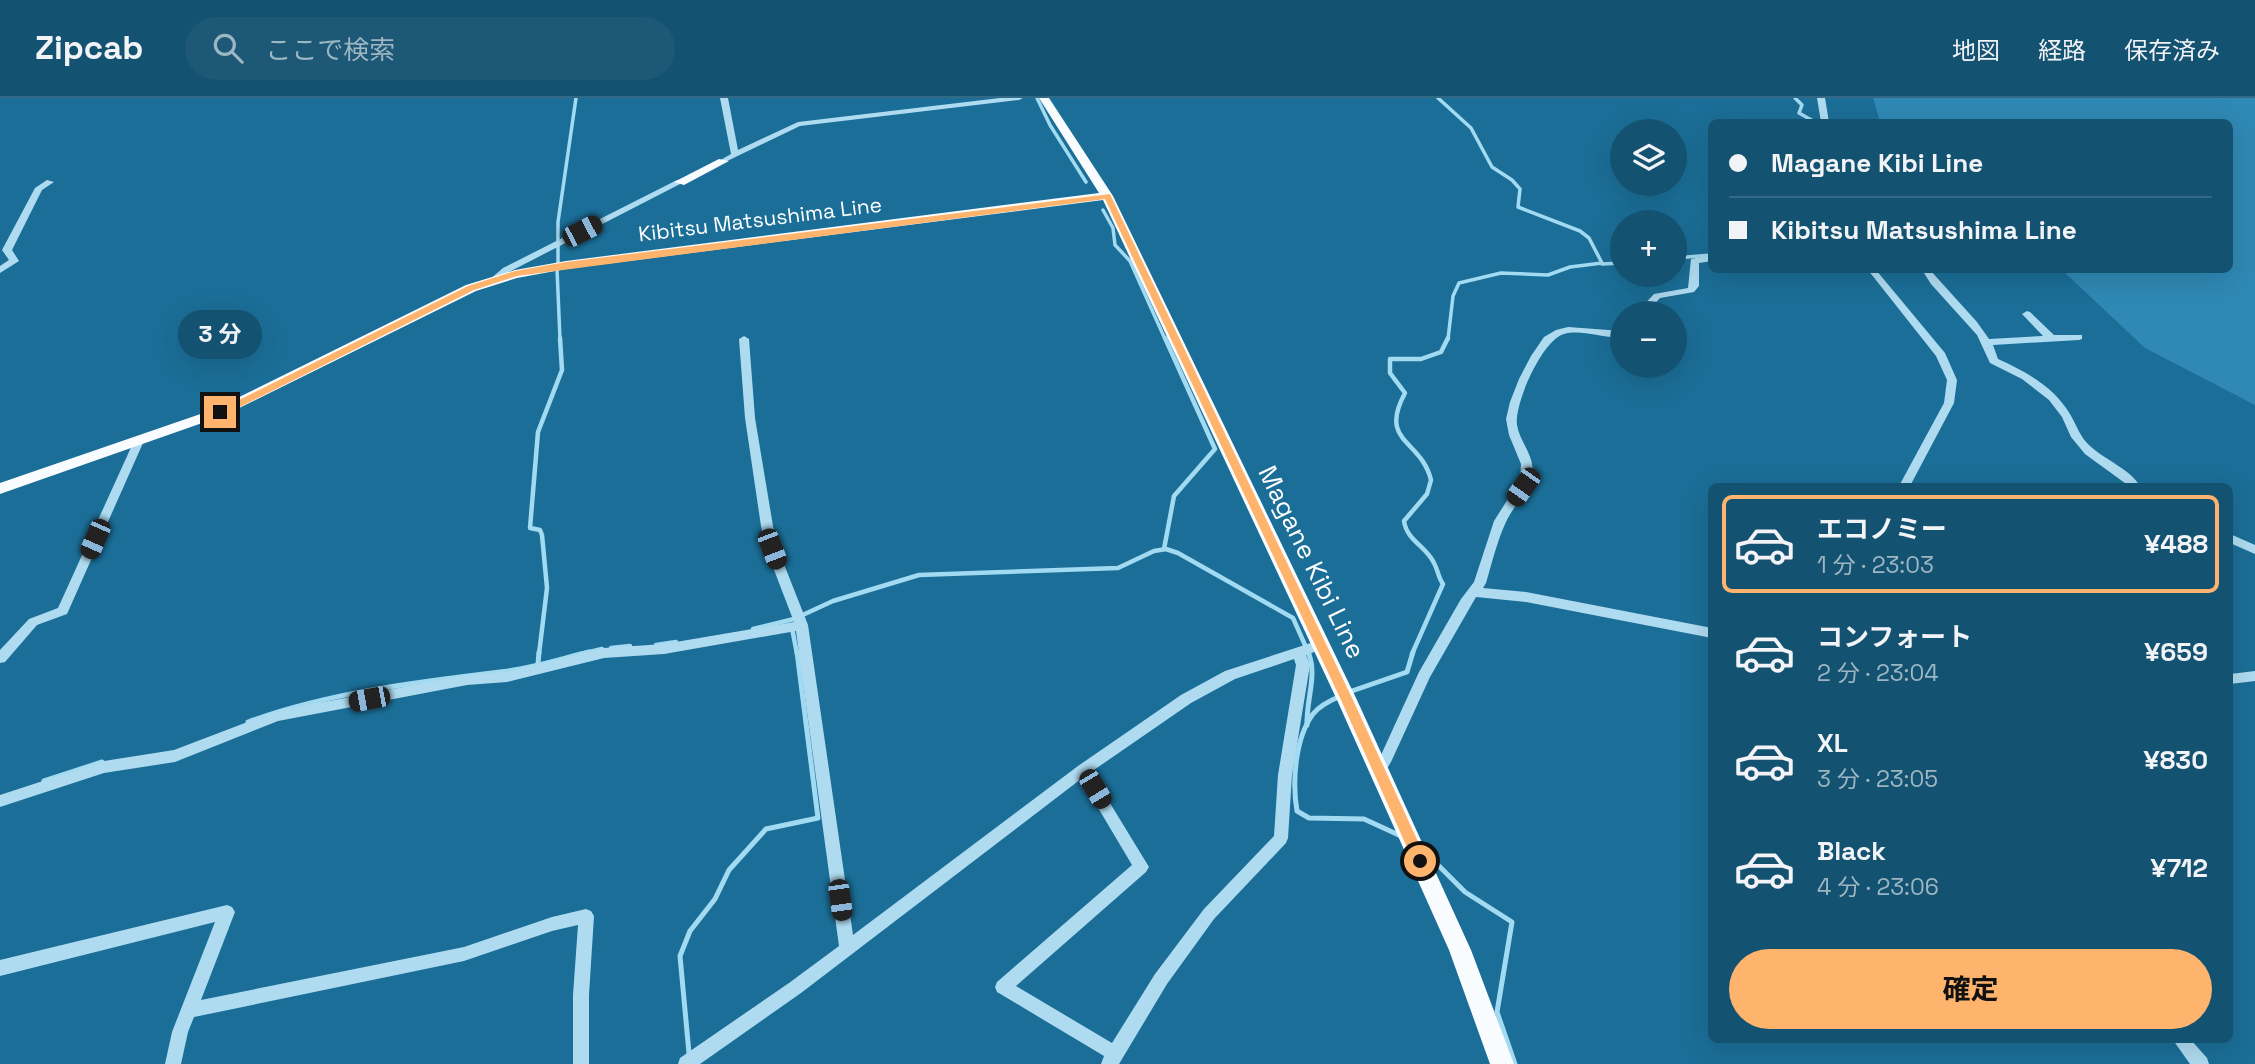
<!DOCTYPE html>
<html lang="ja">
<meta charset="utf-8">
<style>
body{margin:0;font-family:"Space Grotesk","Noto Sans JP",sans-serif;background:#1d5876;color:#f1f3f6;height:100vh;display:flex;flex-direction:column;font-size:26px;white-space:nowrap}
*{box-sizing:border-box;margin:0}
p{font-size:23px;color:#9db6c3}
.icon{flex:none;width:38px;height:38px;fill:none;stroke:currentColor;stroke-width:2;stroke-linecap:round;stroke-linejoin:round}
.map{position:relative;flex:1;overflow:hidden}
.panel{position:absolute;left:1708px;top:385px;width:525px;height:560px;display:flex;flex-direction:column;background:#145271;border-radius:10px;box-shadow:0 7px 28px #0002}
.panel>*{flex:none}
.hud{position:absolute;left:1708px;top:21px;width:525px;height:154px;border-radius:10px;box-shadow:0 7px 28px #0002;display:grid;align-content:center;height:154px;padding:0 21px;background:#145271}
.tools{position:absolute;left:1610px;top:21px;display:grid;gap:14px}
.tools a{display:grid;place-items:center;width:77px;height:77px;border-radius:50%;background:#145271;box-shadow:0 7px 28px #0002;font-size:35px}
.end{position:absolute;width:32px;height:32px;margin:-16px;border:9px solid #ffb46e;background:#111;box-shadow:0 0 0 4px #111}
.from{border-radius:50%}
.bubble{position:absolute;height:49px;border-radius:24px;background:#145271;box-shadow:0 7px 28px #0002;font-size:23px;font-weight:700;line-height:49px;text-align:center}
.car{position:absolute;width:21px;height:42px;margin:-21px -10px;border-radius:9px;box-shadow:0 0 5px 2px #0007;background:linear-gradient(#222 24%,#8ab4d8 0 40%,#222 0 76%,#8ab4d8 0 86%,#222 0)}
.hud b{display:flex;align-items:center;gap:24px;height:66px;font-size:26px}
.hud b+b{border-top:2px solid #336984}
.hud i{width:18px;height:18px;background:#f1f3f6}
ul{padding:12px 0 0;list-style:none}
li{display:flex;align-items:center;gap:21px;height:98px;margin:0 14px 10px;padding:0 7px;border:4px solid transparent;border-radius:10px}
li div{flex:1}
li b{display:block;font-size:26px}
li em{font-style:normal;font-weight:700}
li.current{border-color:#ffb46e}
li>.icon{width:63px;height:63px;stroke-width:1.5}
.cta{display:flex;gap:14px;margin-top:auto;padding:14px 21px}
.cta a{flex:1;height:80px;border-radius:42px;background:#ffb46e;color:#111;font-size:28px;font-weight:700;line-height:80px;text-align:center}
header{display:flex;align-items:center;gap:42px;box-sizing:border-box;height:98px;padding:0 35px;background:#145271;border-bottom:2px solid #336984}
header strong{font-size:33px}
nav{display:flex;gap:38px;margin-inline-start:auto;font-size:24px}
.search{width:490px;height:63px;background:#1d5876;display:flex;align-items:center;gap:18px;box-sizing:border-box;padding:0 24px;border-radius:38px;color:#9db6c3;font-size:26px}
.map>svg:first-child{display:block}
.green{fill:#2f89b4}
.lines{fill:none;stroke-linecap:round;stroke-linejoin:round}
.stream-far2{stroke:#a2daf2;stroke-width:3.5}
.stream-far1{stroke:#a2daf2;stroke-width:4.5}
.stream{stroke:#a2daf2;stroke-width:5}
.minor{fill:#afdbf0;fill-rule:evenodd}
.major{fill:#f8fcff;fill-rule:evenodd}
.route{fill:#ffb46e}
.labels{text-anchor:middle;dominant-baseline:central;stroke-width:7;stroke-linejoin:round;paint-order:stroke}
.far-street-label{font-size:21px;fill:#fff;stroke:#1b6e97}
.street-label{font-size:26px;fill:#fff;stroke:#1b6e97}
</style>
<header>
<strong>Zipcab</strong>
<div class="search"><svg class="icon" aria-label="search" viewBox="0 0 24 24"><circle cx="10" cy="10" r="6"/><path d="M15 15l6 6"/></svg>ここで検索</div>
<nav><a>地図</a><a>経路</a><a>保存済み</a></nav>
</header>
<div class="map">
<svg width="2255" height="966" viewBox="0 0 2255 966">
<rect width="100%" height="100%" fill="#1b6e97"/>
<polygon class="green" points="1873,0 2255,0 2255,307 2145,250 2062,172 2230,172 2230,24 1880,24"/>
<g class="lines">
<g class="stream-far2">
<polyline points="1037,0 1050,27 1086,84"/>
<polyline points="1438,0 1471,30 1492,69 1512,82 1520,91 1518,109 1580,133 1589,140 1602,165 1570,169 1548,177 1501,175 1459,185 1453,198 1448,241"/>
<polyline points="1795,0 1802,7 1799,15 1815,24"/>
<polyline points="1103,112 1113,130 1115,147 1130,163 1165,241"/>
<polyline points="1675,160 1712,157"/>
<polyline points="558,164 558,124 576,0"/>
<polyline points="1602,166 1622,165"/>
<polyline points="557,171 560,241"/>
</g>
<g class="stream-far1">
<polyline points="1164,451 1174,398 1215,351 1165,240"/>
<polyline points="792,530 797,556"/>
<polyline points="753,531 794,521 833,503 919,477 1118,470 1154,453 1166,451 1178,455 1293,520 1309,556"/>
<polyline points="656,547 676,544"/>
<polyline points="611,550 630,548"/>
<polyline points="539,556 547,490 542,437 540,432 530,430 538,334 562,272 560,240"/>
<polyline points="581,556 602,551"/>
<path d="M1412,556L1443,486C1438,479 1438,472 1434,465C1426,448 1407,443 1404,423L1427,396L1431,382C1421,341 1378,345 1405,295L1390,275V261H1421L1441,254L1448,240"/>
</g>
<g class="stream">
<polyline points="538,566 539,554"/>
<polyline points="1349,594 1407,574 1413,554"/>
<path d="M1341,598C1331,602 1320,607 1313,616C1295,640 1292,684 1297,713L1309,720L1364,721L1401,738"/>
<path d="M248,624C326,595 417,584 500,574C530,571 560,561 589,554"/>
<path d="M1307,627C1306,602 1318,576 1308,554"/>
<polyline points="44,683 102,664"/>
<polyline points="1423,752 1465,794 1512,824 1497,914 1515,966"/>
<polyline points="690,966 680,858 690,833 715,801 729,772 766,731 818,720 797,554"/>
</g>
<g class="minor">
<polygon points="720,0 728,0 738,52 798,24 1000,0 1023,0 1019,2 800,28 723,65 719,63 731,56"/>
<polygon points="1817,0 1825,0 1829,24 1821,24"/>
<polygon points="47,82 54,84 42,92 12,152 19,163 0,175 0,168 9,162 2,152 35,90"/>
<polygon points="677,82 684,84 509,174 497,184 491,184 489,182 503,170"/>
<polygon points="1712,157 1712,163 1699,165 1699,188 1694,194 1660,200 1646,215 1636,215 1654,196 1688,190 1691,161"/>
<polygon points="1868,172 1876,172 1945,255 1957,282 1954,305 1910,388 1899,388 1944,305 1947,282 1936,258"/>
<path d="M1922,172H1930L1977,224L1989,241L2043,238L2022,216L2027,213L2030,214L2054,237H2082V241L2079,242L1993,247L1998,261C2027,274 2054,289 2070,316C2077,328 2080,339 2090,348C2105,362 2130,371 2140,388H2129L2085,356L2071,339L2062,319L2049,302L2022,281L1990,265L1977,237L1931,186Z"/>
<path d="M1568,229L1622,233V239C1603,241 1583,231 1564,236C1542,242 1514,306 1517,327C1520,345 1536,359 1532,378C1529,394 1513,408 1506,424C1497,443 1492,465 1486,485L1483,490L1526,494L1712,530V540L1526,504L1476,499L1430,579L1391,664C1386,672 1383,680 1373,676L1371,672L1381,657L1419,574L1461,501L1474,484L1494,423L1520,382L1521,366L1509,337L1506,321L1510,304L1519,281L1531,258L1544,239L1556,232Z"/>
<path d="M744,238L749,241L755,320L773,428L778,451L808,527L853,837L1078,668L1181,597L1225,573L1320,542L1325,544L1326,547L1325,550L1306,557L1310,567L1292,677L1288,740L1286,745L1214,821L1167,886L1119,966H1101L1104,958L997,894L995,889L997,884L1132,767L1081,681L801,895L700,966H678L680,960L789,885L839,848L796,533L664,556L604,560L507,584L467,587L278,623L175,664L104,675L0,709V697L104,663L174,652L276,613L467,577L507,574L604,550L664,546L794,524L766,451L761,428L745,320L739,241ZM1294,561L1296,567L1278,677L1274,738L1204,811L1155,876L1112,945L1016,888L1146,774L1149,769L1091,674L1191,605L1235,581Z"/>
<polygon points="138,342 143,345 67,516 37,527 5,564 0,565 0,552 29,521 58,510 133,345"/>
<polygon points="2230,436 2255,447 2255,456 2230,445"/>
<polygon points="2255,573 2255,583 2230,586 2230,576"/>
<polygon points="227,807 232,809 235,814 201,902 464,849 552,819 586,811 591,813 594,818 589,897 589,966 573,966 573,897 578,827 552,833 464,863 194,919 188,934 181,966 165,966 172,934 215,824 0,878 0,862"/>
<polygon points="2173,942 2191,942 2207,960 2209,966 2190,966"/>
</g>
<g class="major">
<polygon points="1039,0 1049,0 1113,98 1357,602 1471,852 1514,966 1490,966 1449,852 1337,602 1103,102 566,171 517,180 476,193 225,317 0,396 0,385 215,311 466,187 515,172 566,163 1099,95"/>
<polygon points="719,61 729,63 684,87 674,84"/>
</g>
</g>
<polygon class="route" points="1110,96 1353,602 1427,763 1425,767 1415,767 1341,602 1105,101 517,178 474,192 224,317 215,314 468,188 515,173 566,164"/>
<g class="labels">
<g class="far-street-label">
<text transform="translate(760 121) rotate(-7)">Kibitsu Matsushima Line</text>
</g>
<g class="street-label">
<text transform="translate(1312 464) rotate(64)">Magane Kibi Line</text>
</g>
</g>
</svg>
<div class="tools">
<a><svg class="icon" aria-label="layers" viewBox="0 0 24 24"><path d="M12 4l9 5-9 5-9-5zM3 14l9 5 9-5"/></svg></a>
<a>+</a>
<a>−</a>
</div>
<i class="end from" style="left:1420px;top:763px"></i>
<i class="end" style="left:220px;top:314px"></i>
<div class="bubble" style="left:178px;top:212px;width:84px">3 分</div>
<i class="car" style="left:582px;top:133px;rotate:63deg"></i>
<i class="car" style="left:1523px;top:389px;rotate:215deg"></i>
<i class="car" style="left:95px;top:441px;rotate:204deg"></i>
<i class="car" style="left:772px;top:451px;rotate:159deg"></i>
<i class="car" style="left:369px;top:601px;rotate:259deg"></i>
<i class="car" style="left:1095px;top:691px;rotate:149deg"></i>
<i class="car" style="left:840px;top:802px;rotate:172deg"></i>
<div class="hud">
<b><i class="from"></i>Magane Kibi Line</b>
<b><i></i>Kibitsu Matsushima Line</b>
</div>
<section class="panel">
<ul>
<li class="current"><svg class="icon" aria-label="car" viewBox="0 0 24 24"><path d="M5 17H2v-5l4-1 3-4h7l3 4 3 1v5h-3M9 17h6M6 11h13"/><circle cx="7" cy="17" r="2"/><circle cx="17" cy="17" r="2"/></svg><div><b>エコノミー</b><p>1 分 · 23:03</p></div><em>¥488</em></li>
<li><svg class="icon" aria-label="car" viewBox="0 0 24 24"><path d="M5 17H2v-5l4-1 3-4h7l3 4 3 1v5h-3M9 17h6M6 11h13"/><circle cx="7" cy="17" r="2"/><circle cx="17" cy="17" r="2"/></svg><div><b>コンフォート</b><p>2 分 · 23:04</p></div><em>¥659</em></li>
<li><svg class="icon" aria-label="car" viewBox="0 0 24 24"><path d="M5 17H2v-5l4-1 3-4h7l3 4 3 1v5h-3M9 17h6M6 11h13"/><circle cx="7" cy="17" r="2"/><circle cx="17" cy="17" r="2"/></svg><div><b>XL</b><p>3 分 · 23:05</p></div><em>¥830</em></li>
<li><svg class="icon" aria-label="car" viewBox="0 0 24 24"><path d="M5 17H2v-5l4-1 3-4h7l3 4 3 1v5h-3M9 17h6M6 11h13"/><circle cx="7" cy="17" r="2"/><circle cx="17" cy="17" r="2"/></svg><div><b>Black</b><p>4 分 · 23:06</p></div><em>¥712</em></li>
</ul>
<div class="cta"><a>確定</a></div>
</section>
</div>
